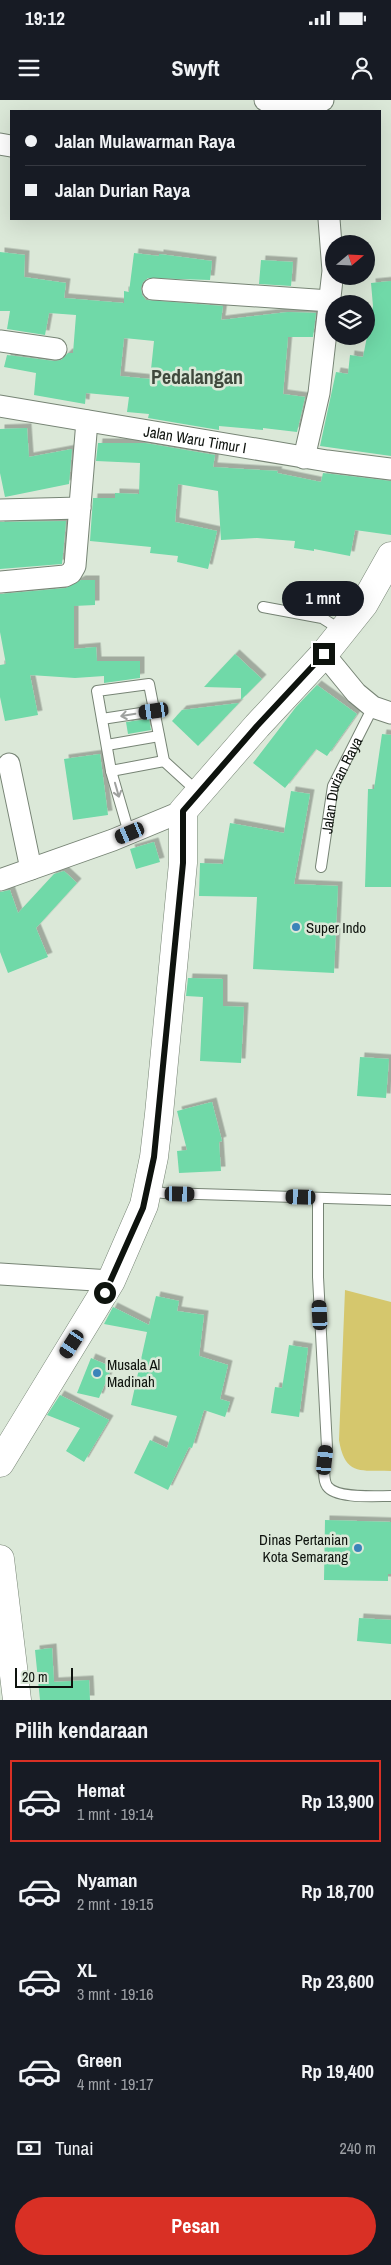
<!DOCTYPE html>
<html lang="id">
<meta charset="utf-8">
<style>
body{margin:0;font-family:"Archivo Narrow",sans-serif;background:#20242c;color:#f1f3f6;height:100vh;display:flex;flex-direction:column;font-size:19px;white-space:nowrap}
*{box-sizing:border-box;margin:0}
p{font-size:16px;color:#9ea1a6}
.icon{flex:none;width:28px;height:28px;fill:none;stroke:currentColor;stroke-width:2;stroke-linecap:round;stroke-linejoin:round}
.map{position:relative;height:1600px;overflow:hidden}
.panel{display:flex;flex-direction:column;background:#171b24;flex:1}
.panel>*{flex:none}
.banner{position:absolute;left:10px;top:10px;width:371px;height:110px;border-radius:0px;box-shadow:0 5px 20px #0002;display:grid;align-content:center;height:110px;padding:0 15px;background:#171b24}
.needle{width:32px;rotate:71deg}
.tools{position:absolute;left:325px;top:135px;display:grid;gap:10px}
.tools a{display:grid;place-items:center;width:50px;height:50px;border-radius:50%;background:#171b24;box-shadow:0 5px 20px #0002;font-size:25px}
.scale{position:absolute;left:15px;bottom:12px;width:58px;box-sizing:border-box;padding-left:5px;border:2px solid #0e130e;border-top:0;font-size:14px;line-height:18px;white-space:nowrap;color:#0e130e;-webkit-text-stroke:4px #dbe8d8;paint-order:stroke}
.end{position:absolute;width:22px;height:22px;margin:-11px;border:6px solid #0e130e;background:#fff;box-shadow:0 0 0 2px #fff}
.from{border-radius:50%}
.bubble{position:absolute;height:35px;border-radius:18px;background:#171b24;box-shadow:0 5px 20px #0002;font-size:16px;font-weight:700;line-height:35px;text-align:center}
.car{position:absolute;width:15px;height:30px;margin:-15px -8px;border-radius:6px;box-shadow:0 0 4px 1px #0007;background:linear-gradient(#222 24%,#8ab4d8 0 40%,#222 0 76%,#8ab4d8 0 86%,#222 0)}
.banner b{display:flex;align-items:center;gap:18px;height:48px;font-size:19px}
.banner b+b{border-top:1px solid #363941}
.banner i{width:12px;height:12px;background:#f1f3f6}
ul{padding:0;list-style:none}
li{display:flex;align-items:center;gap:15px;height:82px;margin:0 10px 8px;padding:0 5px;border:2px solid transparent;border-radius:0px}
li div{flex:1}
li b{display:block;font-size:19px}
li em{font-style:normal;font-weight:700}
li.on{border-color:#d93025}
li>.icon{width:45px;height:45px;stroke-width:1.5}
h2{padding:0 15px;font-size:22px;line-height:60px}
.pay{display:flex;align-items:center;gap:12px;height:55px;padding:0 15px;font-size:19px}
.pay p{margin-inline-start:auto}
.button{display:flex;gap:10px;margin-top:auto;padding:10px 15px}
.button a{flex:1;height:58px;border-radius:30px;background:#d93025;color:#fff;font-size:20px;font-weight:700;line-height:58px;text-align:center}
.status{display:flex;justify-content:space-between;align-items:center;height:35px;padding:0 25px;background:#171b24;direction:ltr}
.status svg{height:14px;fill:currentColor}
header{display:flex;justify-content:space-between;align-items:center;height:65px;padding:0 15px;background:#171b24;font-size:22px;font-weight:700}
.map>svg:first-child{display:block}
.green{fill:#d5c76d}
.building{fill:#70d9a8;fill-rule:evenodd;filter:url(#shadow)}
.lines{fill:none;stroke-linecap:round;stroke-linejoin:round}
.service-casing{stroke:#778475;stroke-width:12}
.minor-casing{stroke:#778475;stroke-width:23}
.secondary-casing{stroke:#778475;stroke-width:29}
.service{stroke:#fff;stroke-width:10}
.minor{stroke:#fff;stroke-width:21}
.secondary{stroke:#fff;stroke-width:28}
.oneway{stroke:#9fa19f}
.route{stroke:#0e130e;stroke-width:6}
.poi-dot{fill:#3b84b9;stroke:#dbe8d8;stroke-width:2}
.labels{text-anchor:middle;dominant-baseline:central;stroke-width:5;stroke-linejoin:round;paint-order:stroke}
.street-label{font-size:15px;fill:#0e130e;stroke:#dbe8d8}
.poi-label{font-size:15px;fill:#0e130e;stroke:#dbe8d8;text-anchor:start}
.district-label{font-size:20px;font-weight:bold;fill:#3e493c;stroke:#dbe8d8}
</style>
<div class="status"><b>19:12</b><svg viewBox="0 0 49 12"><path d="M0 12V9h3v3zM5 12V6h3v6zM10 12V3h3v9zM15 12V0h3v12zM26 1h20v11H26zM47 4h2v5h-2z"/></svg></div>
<header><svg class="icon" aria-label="menu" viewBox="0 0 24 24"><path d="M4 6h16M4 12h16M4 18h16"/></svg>Swyft<svg class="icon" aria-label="person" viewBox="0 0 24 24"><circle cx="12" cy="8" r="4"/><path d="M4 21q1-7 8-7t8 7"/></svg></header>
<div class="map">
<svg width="391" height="1600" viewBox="0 0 391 1600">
<defs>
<filter id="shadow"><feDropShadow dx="4.5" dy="-4.5" stdDeviation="0" flood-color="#0004"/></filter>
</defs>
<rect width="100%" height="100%" fill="#dbe8d8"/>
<path class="green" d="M345,1190L391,1202V1371C360,1370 345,1376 339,1340Z"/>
<g class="building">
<path d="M0,152L25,155L24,177L66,183L64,198L124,203V191L129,192L134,153L159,156V154L212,161L210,180L148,178L143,182L141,188L142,195L146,200L223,206L221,220L288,212L316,213L313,237H288L283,294L305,297L297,332L263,328V330L219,326V330L148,318L149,314L127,312L129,297L86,293L85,304L34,295L36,273L4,267L7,255L54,261L61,260L68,253H73L76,215L49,213L45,235L7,229L10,211H0ZM124,238L154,241L150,279L120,276Z"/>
<polygon points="261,160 293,162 291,186 259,184"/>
<polygon points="391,181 391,356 320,346 336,272 348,274 350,255 363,257 373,206 371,183"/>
<polygon points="27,328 29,357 72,349 69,384 5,397 0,373 0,329"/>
<polygon points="98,343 145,343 215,355 213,367 278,371 277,373 321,382 323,373 391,381 391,435 355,430 350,456 314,449 314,451 294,448 295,441 257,438 221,440 218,391 178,384 175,422 217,431 208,469 177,462 178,456 150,453 151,447 90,441 93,398 115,398 115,393 139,394 140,363 96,361"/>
<polygon points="66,421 62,464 0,469 0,422"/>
<polygon points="81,480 95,480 95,505 74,506 74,549 96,547 97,561 140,561 140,578 104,583 104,576 75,578 30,575 38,615 5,621 0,597 0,565 6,564 0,532 0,494 66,488"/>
<polygon points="235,554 262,579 241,600 241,588 204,587"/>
<polygon points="317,585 357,614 327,656 316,649 285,688 253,663 296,607"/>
<polygon points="239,603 198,646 172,621 182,610"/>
<polygon points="149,619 151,630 128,634 126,622"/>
<polygon points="382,634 391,635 391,787 365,787 368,689 374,689"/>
<polygon points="100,654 108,715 73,720 64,659"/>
<polygon points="291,691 310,694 294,784 338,786 334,873 253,869 257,797 199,796 200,763 223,764 230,723 284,733"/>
<polygon points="154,742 160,762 136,769 130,749"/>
<polygon points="64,771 77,783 36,828 48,857 8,873 0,852 0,792 10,790 18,813 54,774"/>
<polygon points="188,878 223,879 223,906 244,907 241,963 200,961 203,897 186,896"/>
<polygon points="360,957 389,959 386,998 357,996"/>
<polygon points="212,1002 222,1041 219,1042 221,1071 179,1073 177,1051 187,1050 177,1011"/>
<polygon points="156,1196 179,1201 177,1211 204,1215 199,1256 228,1265 220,1299 230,1302 225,1317 204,1310 192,1348 189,1347 168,1390 134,1373 150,1340 167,1348 177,1316 131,1305 147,1232 104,1224 113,1207 149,1225"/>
<polygon points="289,1245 308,1248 299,1317 271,1313 275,1287 282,1288"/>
<polygon points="91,1258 112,1267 99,1298 77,1293"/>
<polygon points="60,1295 109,1320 84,1362 66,1351 80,1328 47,1315"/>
<polygon points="325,1420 391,1422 391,1474 388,1474 388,1481 324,1480"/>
<polygon points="359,1518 391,1520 391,1544 357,1541"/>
<polygon points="52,1548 54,1582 89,1580 90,1600 40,1600 35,1550"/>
</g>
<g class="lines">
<g class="service-casing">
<g id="service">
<polyline points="263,507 322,518 341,530"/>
<polyline points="102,619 154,611"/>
<polyline points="107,645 159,636"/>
<polyline points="111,671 164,661"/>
<polyline points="129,733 111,671 97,591 149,584 164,661 198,692"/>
<path id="s1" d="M321,767L333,686L373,607"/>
<polyline points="148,1091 164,1093 391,1100"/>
<path d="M318,1098V1177L327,1347C326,1358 321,1376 327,1386C336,1399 375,1396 391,1396"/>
</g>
</g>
<g class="minor-casing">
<g id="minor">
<polyline points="265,0 323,0"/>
<polyline points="0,44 11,46"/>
<polyline points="153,189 330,201"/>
<polyline points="0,241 56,249"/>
<path id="s2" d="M0,306L327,361L391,369"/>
<polyline points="304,358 319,293 333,171 329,119"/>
<polyline points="0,410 80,408"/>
<polyline points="0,482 65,476 71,473 75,466 87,321"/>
<polyline points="324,554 356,593 373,607 391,613"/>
<polyline points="9,664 31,769"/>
<polyline points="0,780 113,740 183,711"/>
<polyline points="0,1174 111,1181"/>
</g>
</g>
<g class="secondary-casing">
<g id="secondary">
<polyline points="0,1363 111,1181 144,1105 154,1057 159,1014 183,763 183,711 257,626 324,554 364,504 391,456"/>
<polyline points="0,1459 17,1600"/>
</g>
</g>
<use href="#service" class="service"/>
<use href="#minor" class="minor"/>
<use href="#secondary" class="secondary"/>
</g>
<defs><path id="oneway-shaft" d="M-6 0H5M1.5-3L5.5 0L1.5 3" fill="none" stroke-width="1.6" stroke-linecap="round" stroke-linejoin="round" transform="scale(1.25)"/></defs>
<g class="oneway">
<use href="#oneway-shaft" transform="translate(128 615) rotate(171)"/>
<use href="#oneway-shaft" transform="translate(117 690) rotate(74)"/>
</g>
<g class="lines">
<polyline class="route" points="105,1193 143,1108 154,1057 183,763 183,711 257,626 324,554"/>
</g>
<g class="poi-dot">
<circle cx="296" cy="827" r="5"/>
<circle cx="97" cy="1273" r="5"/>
<circle cx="358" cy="1448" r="5"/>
</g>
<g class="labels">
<g class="street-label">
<text stroke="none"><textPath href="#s2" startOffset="198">Jalan Waru Timur I</textPath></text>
<text stroke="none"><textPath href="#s1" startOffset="85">Jalan Durian Raya</textPath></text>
</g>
<g class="poi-label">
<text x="306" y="827">Super Indo</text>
<text x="107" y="1264">Musala Al<tspan x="107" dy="17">Madinah</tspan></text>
<text x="348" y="1439" text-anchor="end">Dinas Pertanian<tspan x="348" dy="17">Kota Semarang</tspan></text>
</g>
<g class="district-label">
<text x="197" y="276">Pedalangan</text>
</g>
</g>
</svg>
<div class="tools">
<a><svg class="needle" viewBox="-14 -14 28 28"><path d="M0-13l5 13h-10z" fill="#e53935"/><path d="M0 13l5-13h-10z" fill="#9ea1a6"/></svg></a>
<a><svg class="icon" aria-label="layers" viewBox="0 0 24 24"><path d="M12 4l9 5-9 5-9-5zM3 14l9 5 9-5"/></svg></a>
</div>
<div class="scale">20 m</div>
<i class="end from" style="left:105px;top:1193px"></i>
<i class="end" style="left:324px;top:554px"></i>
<div class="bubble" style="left:282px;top:481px;width:82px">1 mnt</div>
<i class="car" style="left:154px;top:611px;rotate:262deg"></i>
<i class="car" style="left:130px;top:733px;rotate:247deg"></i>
<i class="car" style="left:180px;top:1094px;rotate:91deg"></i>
<i class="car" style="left:301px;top:1097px;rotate:272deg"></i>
<i class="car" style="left:320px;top:1215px;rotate:357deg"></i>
<i class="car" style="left:72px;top:1244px;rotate:213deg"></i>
<i class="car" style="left:325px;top:1360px;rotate:6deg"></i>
<div class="banner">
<b><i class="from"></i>Jalan Mulawarman Raya</b>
<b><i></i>Jalan Durian Raya</b>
</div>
</div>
<section class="panel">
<h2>Pilih kendaraan</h2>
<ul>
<li class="on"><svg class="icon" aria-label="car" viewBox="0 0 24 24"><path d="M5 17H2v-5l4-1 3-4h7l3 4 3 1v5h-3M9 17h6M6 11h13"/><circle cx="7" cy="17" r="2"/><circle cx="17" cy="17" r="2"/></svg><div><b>Hemat</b><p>1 mnt · 19:14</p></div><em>Rp 13,900</em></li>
<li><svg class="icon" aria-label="car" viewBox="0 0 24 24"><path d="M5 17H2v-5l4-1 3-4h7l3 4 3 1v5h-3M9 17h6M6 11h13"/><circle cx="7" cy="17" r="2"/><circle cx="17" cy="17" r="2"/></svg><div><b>Nyaman</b><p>2 mnt · 19:15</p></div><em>Rp 18,700</em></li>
<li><svg class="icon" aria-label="car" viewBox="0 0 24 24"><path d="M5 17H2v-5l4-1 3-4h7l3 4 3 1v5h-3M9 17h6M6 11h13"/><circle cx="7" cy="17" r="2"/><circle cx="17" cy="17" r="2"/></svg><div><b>XL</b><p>3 mnt · 19:16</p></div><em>Rp 23,600</em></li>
<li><svg class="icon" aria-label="car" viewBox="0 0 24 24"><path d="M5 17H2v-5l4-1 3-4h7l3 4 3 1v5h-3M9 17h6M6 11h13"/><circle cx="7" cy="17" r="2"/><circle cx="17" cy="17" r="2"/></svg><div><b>Green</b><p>4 mnt · 19:17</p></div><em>Rp 19,400</em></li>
</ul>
<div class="pay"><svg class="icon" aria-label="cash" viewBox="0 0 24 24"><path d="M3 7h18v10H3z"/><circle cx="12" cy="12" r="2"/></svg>Tunai<p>240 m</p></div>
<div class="button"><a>Pesan</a></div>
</section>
